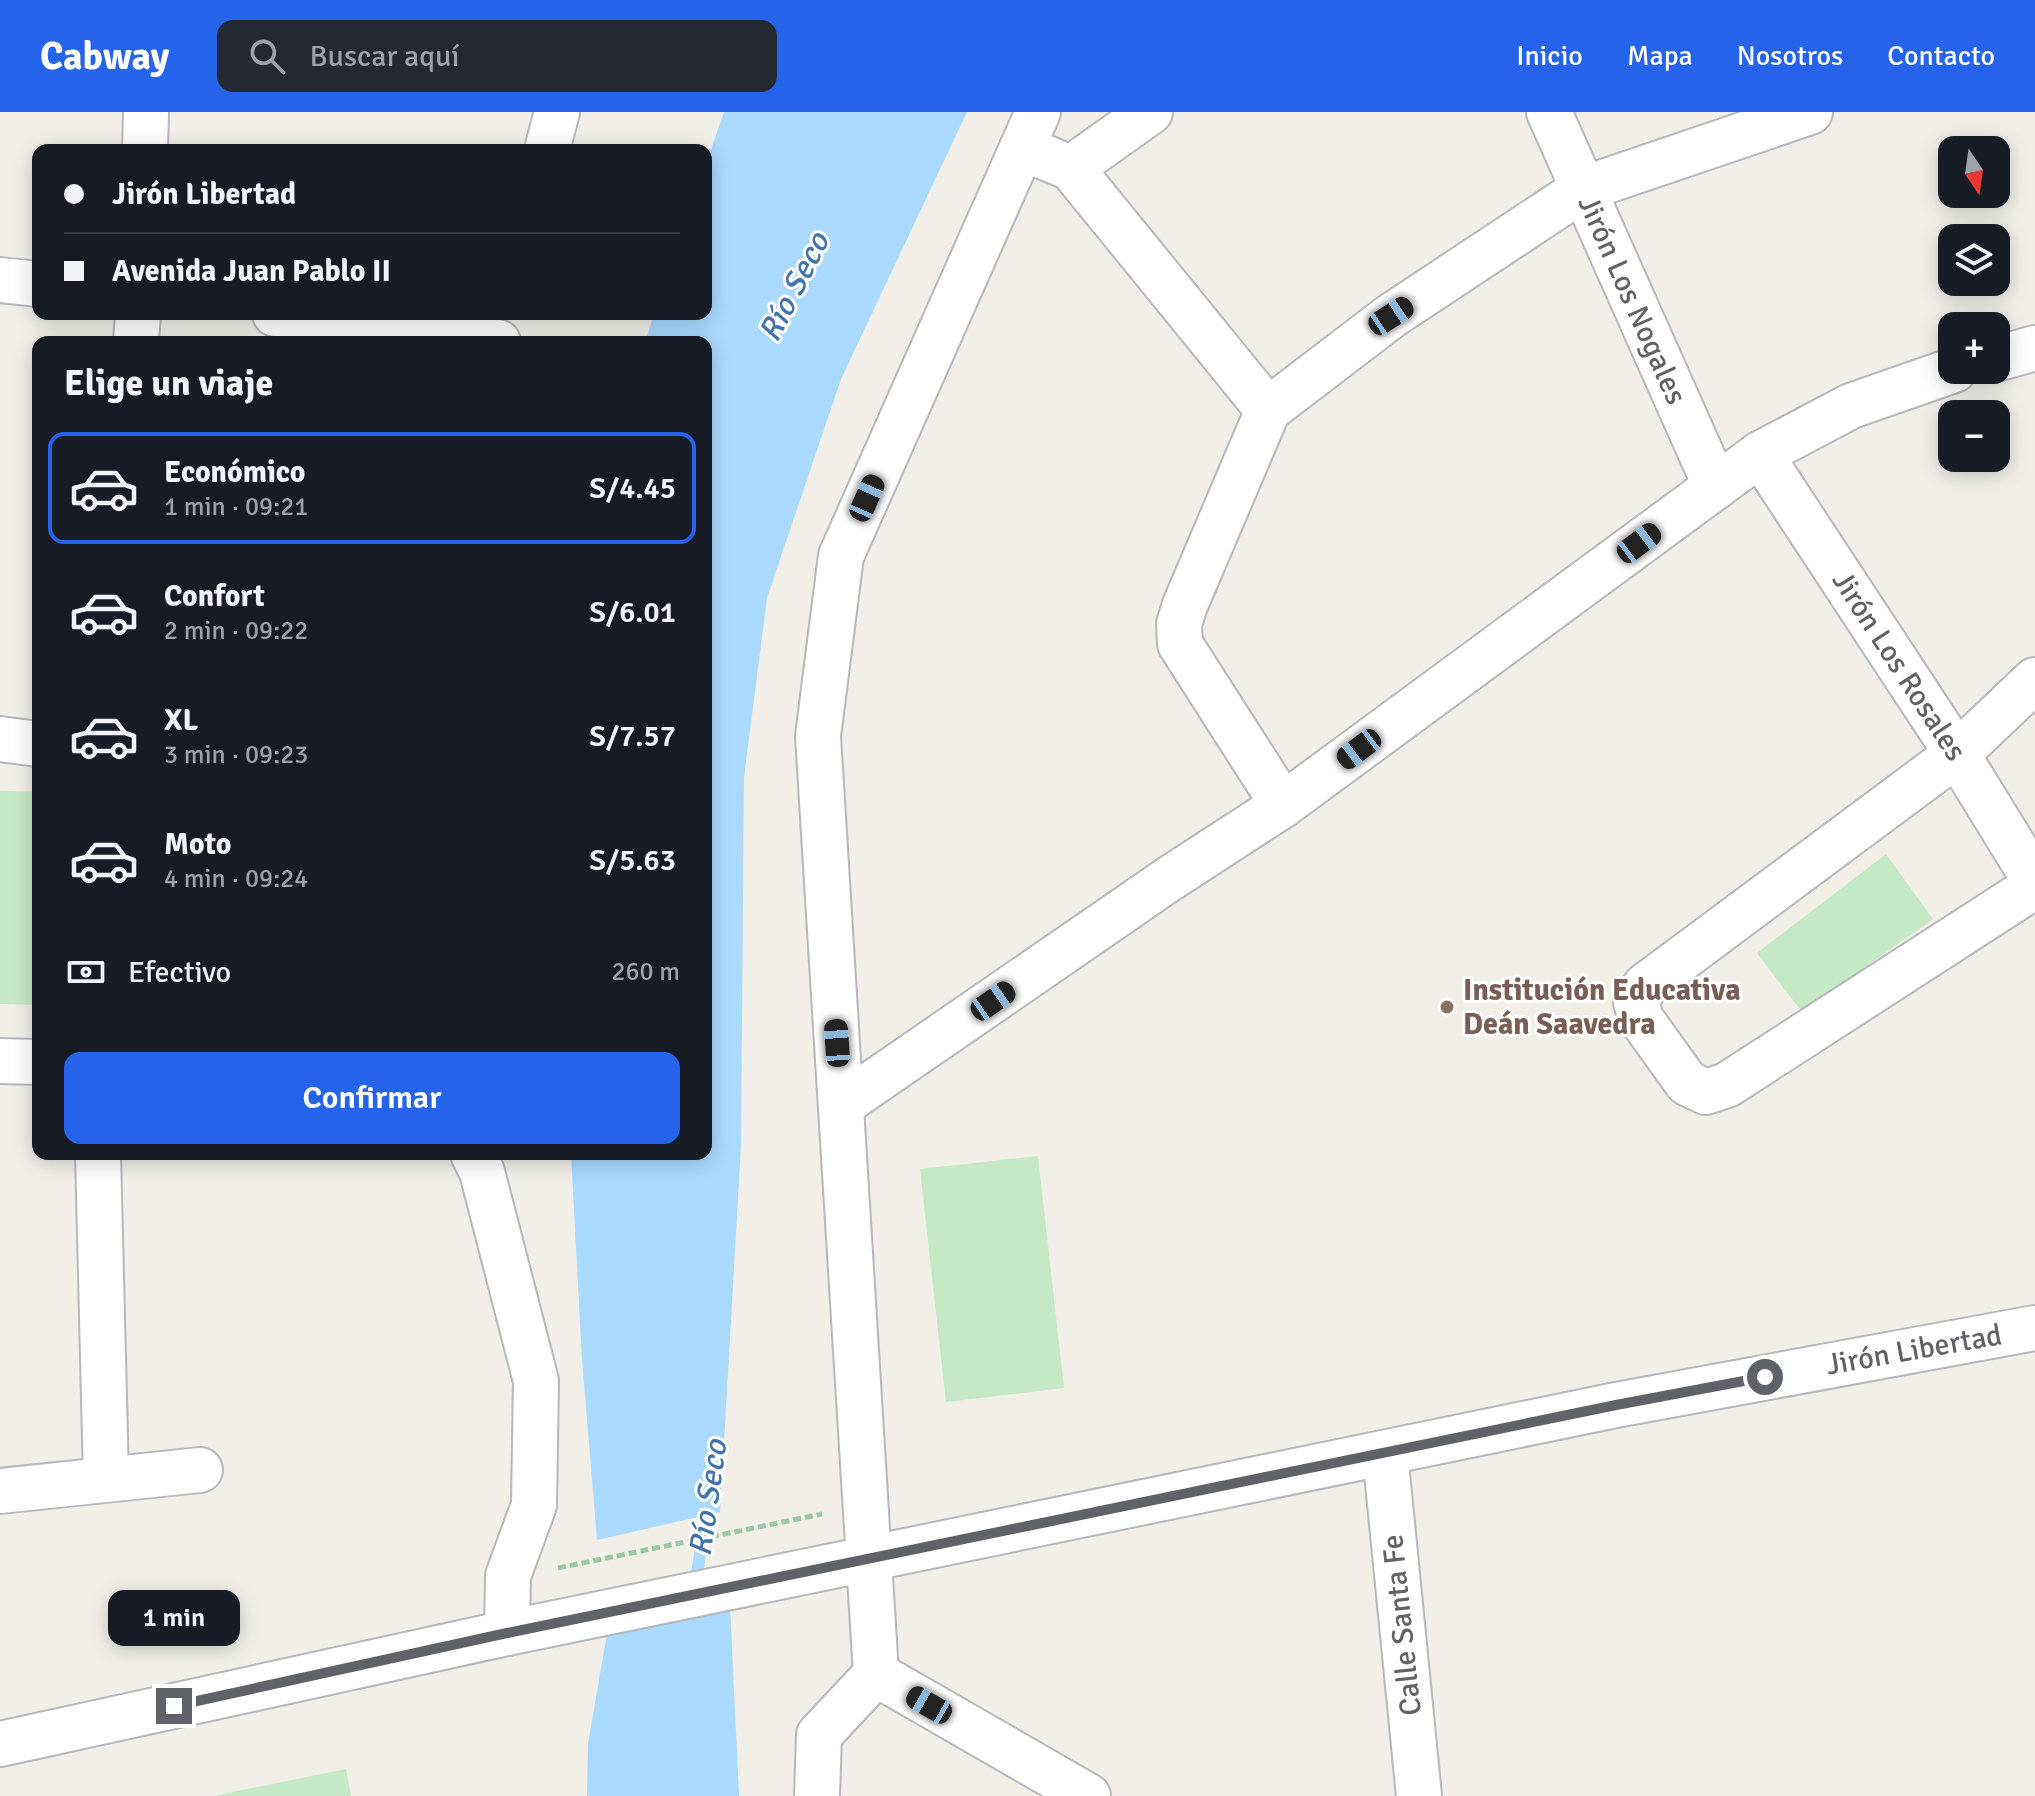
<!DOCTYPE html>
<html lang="es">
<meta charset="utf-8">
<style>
body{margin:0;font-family:Signika,sans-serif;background:#242831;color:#f1f3f6;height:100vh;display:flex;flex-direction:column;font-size:30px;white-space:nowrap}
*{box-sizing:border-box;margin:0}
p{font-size:26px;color:#9ea1a6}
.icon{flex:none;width:44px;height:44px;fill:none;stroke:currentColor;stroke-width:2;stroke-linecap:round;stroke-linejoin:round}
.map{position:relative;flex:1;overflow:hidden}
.sheet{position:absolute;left:32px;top:224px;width:680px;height:824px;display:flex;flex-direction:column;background:#171b24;border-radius:16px;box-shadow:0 4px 20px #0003}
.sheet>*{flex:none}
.hud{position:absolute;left:32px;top:32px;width:680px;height:176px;border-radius:16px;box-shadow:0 4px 20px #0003;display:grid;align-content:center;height:176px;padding:0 32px;background:#171b24}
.needle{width:52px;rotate:167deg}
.controls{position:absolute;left:1938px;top:24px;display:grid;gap:16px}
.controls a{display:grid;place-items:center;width:72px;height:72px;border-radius:16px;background:#171b24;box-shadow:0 4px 20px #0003;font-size:40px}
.end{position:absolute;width:36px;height:36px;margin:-18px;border:10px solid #5f6368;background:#fff;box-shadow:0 0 0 4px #fff}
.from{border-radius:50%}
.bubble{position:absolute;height:56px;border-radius:16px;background:#171b24;box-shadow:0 4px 20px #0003;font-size:26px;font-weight:600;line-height:56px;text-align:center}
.car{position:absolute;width:24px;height:48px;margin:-24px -12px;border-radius:10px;box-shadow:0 0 6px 2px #0007;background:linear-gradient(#222 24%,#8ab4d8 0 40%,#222 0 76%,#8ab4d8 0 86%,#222 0)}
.hud b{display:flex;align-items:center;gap:28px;height:76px;font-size:30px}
.hud b+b{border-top:2px solid #363941}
.hud i{width:20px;height:20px;background:#f1f3f6}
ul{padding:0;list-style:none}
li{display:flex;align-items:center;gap:24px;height:112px;margin:0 16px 12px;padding:0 16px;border:4px solid transparent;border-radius:16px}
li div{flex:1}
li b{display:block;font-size:30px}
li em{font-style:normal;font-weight:600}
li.selected{border-color:#2563eb}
li>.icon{width:72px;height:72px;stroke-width:1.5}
h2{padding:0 32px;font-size:36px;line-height:96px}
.pay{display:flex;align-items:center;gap:20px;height:88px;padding:0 32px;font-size:30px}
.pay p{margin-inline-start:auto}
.action{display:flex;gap:16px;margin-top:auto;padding:16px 32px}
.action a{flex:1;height:92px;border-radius:16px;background:#2563eb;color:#fff;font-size:32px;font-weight:600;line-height:92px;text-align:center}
header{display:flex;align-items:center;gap:48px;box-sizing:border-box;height:112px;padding:0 40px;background:#2563eb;color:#fff}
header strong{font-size:38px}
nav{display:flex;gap:44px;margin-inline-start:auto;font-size:28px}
.search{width:560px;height:72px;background:#242831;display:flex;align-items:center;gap:20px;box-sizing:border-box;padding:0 28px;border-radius:16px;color:#9ea1a6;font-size:30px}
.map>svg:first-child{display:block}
.green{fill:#c5e8c5}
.water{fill:#aadaff}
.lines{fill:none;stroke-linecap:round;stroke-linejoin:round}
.stream{stroke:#aadaff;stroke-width:12}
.minor-casing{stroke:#b5b8bc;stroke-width:48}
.path{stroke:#9cc7a9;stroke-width:5;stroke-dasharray:8 4;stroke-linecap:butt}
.minor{stroke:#fff;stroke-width:44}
.route{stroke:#5f6368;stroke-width:10}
.education-dot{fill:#8d6e63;stroke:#fff;stroke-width:3}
.labels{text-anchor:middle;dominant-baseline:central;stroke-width:6;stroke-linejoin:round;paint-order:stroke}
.street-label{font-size:30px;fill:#5f6368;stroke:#fff}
.education-label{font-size:30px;font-weight:bold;fill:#785e54;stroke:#fff;text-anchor:start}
.water-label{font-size:32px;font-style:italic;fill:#4174aa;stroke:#fff}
</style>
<header>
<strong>Cabway</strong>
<div class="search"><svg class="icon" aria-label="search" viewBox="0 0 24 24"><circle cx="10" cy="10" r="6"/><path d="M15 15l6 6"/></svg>Buscar aquí</div>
<nav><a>Inicio</a><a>Mapa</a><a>Nosotros</a><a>Contacto</a></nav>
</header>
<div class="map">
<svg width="2035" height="1684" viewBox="0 0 2035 1684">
<rect width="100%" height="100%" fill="#f1efe8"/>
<g class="green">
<polygon points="0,679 38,680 38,893 0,892"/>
<polygon points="1886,742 1933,807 1802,900 1757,841"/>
<polygon points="1038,1044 1064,1276 946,1290 920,1057"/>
<polygon points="346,1657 351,1684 213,1684"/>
</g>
<g class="water">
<polygon points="724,0 967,0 841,267 767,486 744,665 741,1034 720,1400 597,1428 582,1248 571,1042 706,1042 706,230 645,230 654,202 706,202 706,52"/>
<polygon points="730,1493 739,1684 587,1684 588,1632 608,1516"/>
</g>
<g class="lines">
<polyline class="stream" points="695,1473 709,1389"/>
<g class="minor-casing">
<g id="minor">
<polyline points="1038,0 841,444 818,624 876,1562 1088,1684"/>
<polyline points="1549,0 1716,375"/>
<polyline points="1022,36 1071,56 1268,298"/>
<polyline points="145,38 146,0"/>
<polyline points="547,38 557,0"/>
<polyline points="1071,56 1150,0"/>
<polyline points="0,168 38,172"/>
<polyline points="275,202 498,230"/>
<polyline points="136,230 138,202"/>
<polyline points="1996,247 2035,236"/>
<polyline points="1760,342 1957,642 2035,769"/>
<polyline points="2035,568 1957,642 1645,874 1636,890 1641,907 1687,971 1706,980 1727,973 2035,774"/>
<polyline points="0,627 38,632"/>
<polyline points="1283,693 1180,532 1179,512 1185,493 1268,298 1391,204 1583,77 1810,0"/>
<polyline points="0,949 38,950"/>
<polyline points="841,993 1169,767 1283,693 1760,342 1851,294 1954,258"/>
<polyline points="98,1042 106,1367"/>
<polyline points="473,1042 482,1060 536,1269 534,1393 508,1464 507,1521"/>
<polyline points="1385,1341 1419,1684"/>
<polyline points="0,1379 200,1358"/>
<polyline points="0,1632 507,1521 1616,1293 2035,1216"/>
<polyline points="817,1684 819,1623 876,1562"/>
</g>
</g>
<polyline class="path" points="558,1456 822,1402"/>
<use href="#minor" class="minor"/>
</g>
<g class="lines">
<polyline class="route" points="174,1594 507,1521 1616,1293 1765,1265"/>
</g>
<circle class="education-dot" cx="1447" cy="895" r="8"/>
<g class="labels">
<g class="street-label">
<text transform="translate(1632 188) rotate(66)">Jirón Los Nogales</text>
<text transform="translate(1899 554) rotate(57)">Jirón Los Rosales</text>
<text transform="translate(1914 1238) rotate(-10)">Jirón Libertad</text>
<text transform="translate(1402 1513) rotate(-96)">Calle Santa Fe</text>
</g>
<g class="education-label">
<text x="1463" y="878">Institución Educativa<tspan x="1463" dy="34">Deán Saavedra</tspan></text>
</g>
<g class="water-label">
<text transform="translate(794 175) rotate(-63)">Río Seco</text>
<text transform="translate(708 1386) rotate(-82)">Río Seco</text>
</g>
</g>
</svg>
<div class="controls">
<a><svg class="needle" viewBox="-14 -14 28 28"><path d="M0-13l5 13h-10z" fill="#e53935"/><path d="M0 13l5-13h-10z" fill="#9ea1a6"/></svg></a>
<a><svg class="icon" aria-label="layers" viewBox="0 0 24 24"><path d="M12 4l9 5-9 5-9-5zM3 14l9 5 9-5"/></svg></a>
<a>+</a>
<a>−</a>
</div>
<i class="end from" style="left:1765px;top:1265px"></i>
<i class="end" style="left:174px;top:1594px"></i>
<div class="bubble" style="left:108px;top:1478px;width:132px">1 min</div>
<i class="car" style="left:1391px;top:204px;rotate:57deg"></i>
<i class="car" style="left:867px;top:386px;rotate:24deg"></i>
<i class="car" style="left:1639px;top:431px;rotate:53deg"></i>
<i class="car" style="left:1359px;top:637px;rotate:233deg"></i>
<i class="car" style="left:993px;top:889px;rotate:55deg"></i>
<i class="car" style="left:837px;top:931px;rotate:356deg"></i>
<i class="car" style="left:929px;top:1593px;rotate:300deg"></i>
<div class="hud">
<b><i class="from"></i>Jirón Libertad</b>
<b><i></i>Avenida Juan Pablo II</b>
</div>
<section class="sheet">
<h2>Elige un viaje</h2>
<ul>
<li class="selected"><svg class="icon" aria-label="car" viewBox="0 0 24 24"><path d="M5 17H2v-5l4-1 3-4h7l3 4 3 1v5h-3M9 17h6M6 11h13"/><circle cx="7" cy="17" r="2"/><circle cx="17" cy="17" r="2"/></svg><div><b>Económico</b><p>1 min · 09:21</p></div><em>S/4.45</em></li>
<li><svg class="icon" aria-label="car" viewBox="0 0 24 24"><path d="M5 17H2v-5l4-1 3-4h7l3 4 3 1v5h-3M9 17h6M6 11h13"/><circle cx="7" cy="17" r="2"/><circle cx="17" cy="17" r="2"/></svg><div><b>Confort</b><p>2 min · 09:22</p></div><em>S/6.01</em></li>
<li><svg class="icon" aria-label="car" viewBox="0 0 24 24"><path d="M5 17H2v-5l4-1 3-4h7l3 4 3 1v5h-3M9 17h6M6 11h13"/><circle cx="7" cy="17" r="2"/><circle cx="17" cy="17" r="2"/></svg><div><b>XL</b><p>3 min · 09:23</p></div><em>S/7.57</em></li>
<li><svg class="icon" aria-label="car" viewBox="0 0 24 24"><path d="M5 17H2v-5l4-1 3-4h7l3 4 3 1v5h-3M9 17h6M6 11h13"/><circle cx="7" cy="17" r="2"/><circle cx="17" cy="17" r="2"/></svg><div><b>Moto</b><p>4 min · 09:24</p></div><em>S/5.63</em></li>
</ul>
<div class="pay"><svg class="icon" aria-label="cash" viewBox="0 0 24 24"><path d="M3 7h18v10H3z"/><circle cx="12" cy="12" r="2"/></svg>Efectivo<p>260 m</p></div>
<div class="action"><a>Confirmar</a></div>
</section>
</div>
